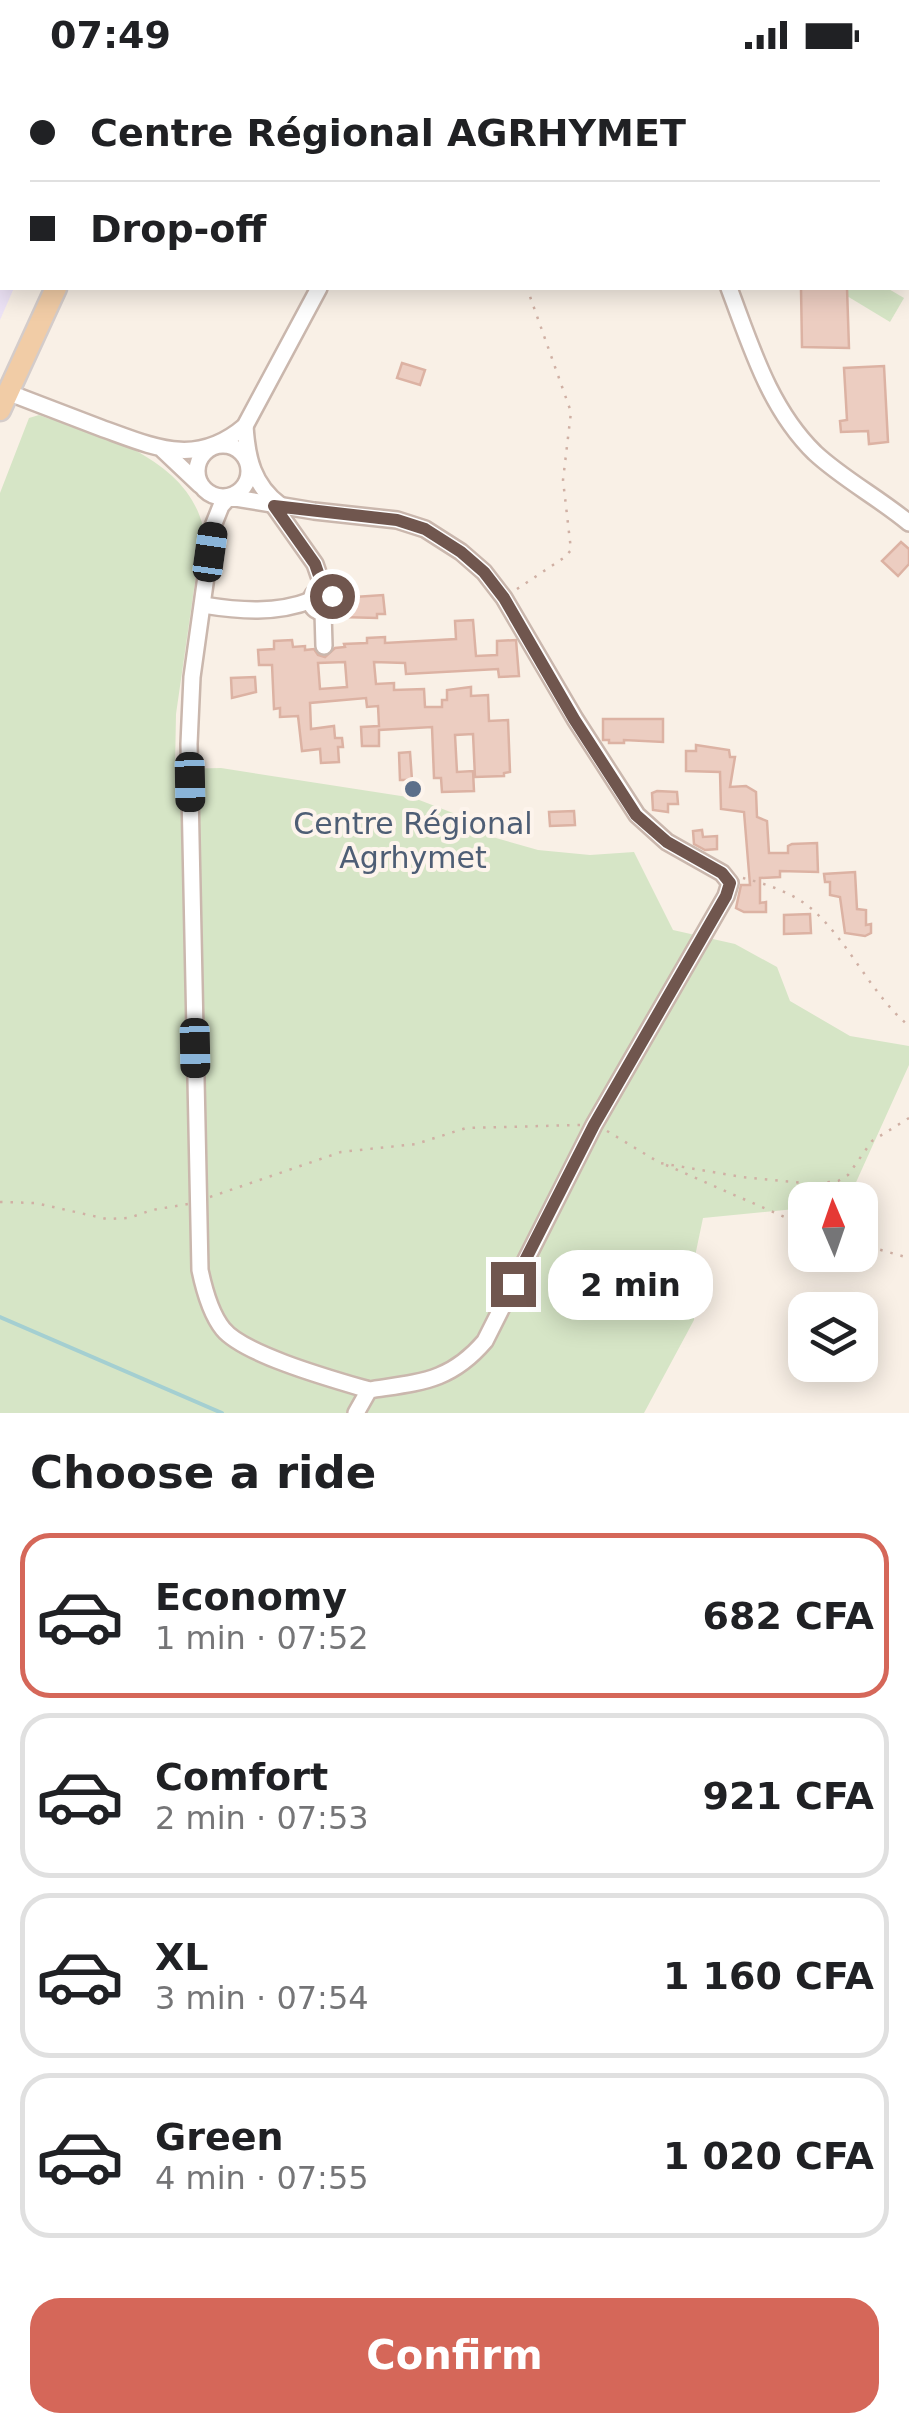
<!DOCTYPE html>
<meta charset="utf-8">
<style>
body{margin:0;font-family:"DejaVu Sans",sans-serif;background:#f2f2f2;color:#202124;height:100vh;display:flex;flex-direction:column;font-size:38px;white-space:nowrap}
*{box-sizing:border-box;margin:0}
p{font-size:32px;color:#757577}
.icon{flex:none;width:55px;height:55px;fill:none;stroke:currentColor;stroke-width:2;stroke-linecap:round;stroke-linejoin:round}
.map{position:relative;height:1343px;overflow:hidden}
.drawer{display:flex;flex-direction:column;background:#fff;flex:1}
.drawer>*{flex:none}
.top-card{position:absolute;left:0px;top:0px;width:910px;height:220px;box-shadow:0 5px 25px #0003;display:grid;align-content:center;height:220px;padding:0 30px;background:#fff}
.needle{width:65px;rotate:358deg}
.fabs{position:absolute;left:788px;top:1112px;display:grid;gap:20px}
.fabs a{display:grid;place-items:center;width:90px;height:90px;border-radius:20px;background:#fff;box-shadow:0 5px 25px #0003;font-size:50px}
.end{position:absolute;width:45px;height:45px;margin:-22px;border:12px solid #70564e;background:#fff;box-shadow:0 0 0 5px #fff}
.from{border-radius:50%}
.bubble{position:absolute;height:70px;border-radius:30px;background:#fff;box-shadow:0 5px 25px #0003;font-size:32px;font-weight:800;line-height:70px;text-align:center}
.car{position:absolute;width:30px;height:60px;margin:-30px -15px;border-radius:12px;box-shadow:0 0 8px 2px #0007;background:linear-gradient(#222 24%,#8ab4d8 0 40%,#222 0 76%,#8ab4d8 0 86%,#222 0)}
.top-card b{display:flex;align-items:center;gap:35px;height:95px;font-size:38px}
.top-card b+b{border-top:2px solid #e0e0e0}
.top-card i{width:25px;height:25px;background:#202124}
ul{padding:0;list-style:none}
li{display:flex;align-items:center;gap:30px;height:165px;margin:0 20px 15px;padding:0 10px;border:5px solid #e0e0e0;border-radius:30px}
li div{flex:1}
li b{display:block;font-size:38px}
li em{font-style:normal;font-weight:800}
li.active{border-color:#d56759}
li>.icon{width:90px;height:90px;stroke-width:1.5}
h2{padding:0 30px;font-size:45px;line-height:120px}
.cta{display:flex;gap:20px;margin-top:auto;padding:20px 30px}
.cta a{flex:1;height:115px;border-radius:30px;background:#d56759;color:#fff;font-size:40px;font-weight:800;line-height:115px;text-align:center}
.status{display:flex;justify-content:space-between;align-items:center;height:70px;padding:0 50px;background:#fff;direction:ltr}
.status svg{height:28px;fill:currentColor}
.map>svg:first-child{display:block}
.education{fill:#ede3f6}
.green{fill:#d6e5c6}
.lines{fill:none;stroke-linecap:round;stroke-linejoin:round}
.stream{stroke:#a4cfd1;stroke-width:4}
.building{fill:#eccdc1;stroke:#dcb2a3;stroke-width:2.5;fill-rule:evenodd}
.minor-casing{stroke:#cab7ad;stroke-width:20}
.major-casing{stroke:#d4ccca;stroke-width:25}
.path{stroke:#d0b0a4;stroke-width:2.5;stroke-dasharray:2.5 8;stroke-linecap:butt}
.minor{stroke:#fff;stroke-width:15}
.major{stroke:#f1cca6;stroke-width:20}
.route{stroke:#70564e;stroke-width:12}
.service-dot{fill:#5c6f8a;stroke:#fdf4ec;stroke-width:4}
.labels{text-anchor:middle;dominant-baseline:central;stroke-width:8;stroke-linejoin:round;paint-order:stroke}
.service-label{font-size:30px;fill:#4e5e75;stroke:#fdf4ec}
</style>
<div class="status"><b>07:49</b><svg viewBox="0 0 49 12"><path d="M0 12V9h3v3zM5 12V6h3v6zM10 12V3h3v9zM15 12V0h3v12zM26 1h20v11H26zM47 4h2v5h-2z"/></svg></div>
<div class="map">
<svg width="909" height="1343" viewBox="0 0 909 1343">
<rect width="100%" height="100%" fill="#f9f0e6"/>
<polygon class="education" points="0,0 144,0 2,2 2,218 14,218 0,250"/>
<g class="green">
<polygon points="847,218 887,218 904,228 890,252 847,226"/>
<path d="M53,344C109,369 187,390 203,457L176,644L175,699L221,698L414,728L453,743L489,766L538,780L590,785L634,782L673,860L735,874L777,897L790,931L850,966L909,976V995L848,1130H805V1138L703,1148L694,1191V1250L644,1343H0V423L29,348L39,345L50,349Z"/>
</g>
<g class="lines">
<polyline class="stream" points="0,1247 222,1343"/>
</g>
<g class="building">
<polygon points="801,218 847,218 849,278 802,277"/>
<polygon points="402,293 425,300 420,315 397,308"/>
<polygon points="884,296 888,372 869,374 868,361 841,362 840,351 847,350 844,298"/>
<polygon points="901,472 909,479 909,494 898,506 882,491"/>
<polygon points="383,525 385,544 377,544 377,548 341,547 340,528"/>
<path d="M473,550L476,586L497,585V571L516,570L519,606L499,607L498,599L406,604L405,593L374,592L376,614L394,613V620L424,619L425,637H442V630H447V620L471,617V626L488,625L489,651L508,650L510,702L504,703V706L475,707L473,664L455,665L457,702L473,701L474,721L442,722L441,708H434L432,657L379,660V676H362L361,657L379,656L378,636L367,637L366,628L310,633L311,659L334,656L335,668H342L343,677H338L339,692L321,693L320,679L302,681L298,646L280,647V638L274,639L272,595H259L258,580L274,579V571L292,570L293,577L305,576V580L314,579L318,585L325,587L335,578L345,577L344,574L367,573V568L385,567V573L456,569L455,551ZM345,592L347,617L320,619L318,593Z"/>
<polygon points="255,607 256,622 232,628 231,608"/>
<polygon points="603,649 663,649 663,672 624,670 624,673 609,673 609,670 603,670"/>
<polygon points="696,675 729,680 730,687 735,687 730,717 746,716 756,722 757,747 767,751 769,783 788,783 788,776 792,774 817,773 818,802 780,801 780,807 760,808 760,833 766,832 766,842 744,842 736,838 741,815 750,815 744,742 721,739 720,702 686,701 686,681 696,681"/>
<polygon points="410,682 412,710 400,710 399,683"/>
<polygon points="657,721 677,722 678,734 668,734 668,742 653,740 652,723"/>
<polygon points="574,741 575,755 550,756 549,742"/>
<polygon points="702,760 703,767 717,766 717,779 705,780 694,774 693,761"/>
<polygon points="855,802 857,839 866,840 866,855 871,854 871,863 865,866 845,863 840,827 830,825 830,812 825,812 824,804"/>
<polygon points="810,844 811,863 784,864 784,845"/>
</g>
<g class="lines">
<g class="minor-casing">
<g id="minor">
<polyline points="619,0 622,2"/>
<polyline points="0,3 2,3"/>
<polyline points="0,178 2,180"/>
<path d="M729,218C751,276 769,338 815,383C843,409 879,428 909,453"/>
<path d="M7,322C38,334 70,346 101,358C154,377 196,398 245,356L319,218"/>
<path d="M245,356C247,388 253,415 280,435"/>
<circle cx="223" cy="401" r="26"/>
<polyline points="163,380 200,415"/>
<polyline points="274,436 315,494 324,520"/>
<circle cx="322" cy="531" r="11"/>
<path d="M203,535C240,541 276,544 312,530"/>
<polyline points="323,542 324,576"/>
<path d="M356,1343L369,1320C335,1310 244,1285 223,1259C210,1243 204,1219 200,1200L189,674L192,607L213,456L221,436L229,427L314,441L397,450L425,459L461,482L484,502L504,528L575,649L637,745L667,772L722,803L730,813L726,826L594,1055L485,1271C450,1312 420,1312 369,1320"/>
</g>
</g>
<g class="major-casing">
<g id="major">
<polyline points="182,2 184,0"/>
<polyline points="0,340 56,218"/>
</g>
</g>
<g class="path">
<polyline points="76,2 78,0"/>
<polyline points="603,2 604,0"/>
<polyline points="639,2 642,0"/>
<polyline points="517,519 565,487 571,480 563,410 571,342 527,218"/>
<path d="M743,808C767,814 796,824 814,841C851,875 871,924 909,956"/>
<polyline points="607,1061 660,1093 742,1107 814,1114 838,1111 848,1105 872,1071 909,1048"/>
<polyline points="666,1095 805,1156"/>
<polyline points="210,1127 341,1082 416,1074 466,1058 580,1055"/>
<polyline points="0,1132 35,1133 107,1149 129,1148 152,1140 188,1134"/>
<polyline points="860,1174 909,1188"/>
</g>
<use href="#minor" class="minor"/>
<use href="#major" class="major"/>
</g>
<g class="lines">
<polyline class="route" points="332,526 324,520 315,494 274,436 397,450 425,459 461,482 484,502 504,528 574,649 636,745 667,772 722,803 730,813 726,826 594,1055 513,1214"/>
</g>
<circle class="service-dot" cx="413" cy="719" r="10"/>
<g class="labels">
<g class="service-label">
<text x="413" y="753">Centre Régional<tspan x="413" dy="34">Agrhymet</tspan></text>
</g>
</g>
</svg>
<div class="fabs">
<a><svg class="needle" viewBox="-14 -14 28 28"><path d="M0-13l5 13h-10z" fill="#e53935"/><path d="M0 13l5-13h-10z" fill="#757577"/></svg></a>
<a><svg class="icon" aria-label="layers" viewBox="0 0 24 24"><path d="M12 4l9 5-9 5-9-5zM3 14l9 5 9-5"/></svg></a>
</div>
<i class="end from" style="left:332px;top:526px"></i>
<i class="end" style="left:513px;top:1214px"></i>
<div class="bubble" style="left:548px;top:1180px;width:165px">2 min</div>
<i class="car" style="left:210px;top:482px;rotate:8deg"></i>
<i class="car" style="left:190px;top:712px;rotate:179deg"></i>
<i class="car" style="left:195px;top:978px;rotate:179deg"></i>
<div class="top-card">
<b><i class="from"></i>Centre Régional AGRHYMET</b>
<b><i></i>Drop-off</b>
</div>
</div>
<section class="drawer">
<h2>Choose a ride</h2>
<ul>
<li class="active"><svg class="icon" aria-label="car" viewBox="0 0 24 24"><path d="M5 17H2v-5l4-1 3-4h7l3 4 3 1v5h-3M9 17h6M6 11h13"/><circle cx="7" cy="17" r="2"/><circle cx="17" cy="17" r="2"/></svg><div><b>Economy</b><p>1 min · 07:52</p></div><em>682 CFA</em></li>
<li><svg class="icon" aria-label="car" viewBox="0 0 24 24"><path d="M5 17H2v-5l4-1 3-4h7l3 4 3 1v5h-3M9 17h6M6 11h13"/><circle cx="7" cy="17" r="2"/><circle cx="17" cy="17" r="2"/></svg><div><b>Comfort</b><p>2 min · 07:53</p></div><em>921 CFA</em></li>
<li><svg class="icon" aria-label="car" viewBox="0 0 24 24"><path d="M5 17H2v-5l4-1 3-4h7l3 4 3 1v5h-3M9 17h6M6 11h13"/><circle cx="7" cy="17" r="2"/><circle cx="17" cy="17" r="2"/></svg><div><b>XL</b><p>3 min · 07:54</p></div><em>1 160 CFA</em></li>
<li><svg class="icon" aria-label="car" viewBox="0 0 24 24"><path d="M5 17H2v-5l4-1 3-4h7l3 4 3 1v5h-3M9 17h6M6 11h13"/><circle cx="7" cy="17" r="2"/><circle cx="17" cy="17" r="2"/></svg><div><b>Green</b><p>4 min · 07:55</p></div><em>1 020 CFA</em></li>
</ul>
<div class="cta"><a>Confirm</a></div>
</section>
